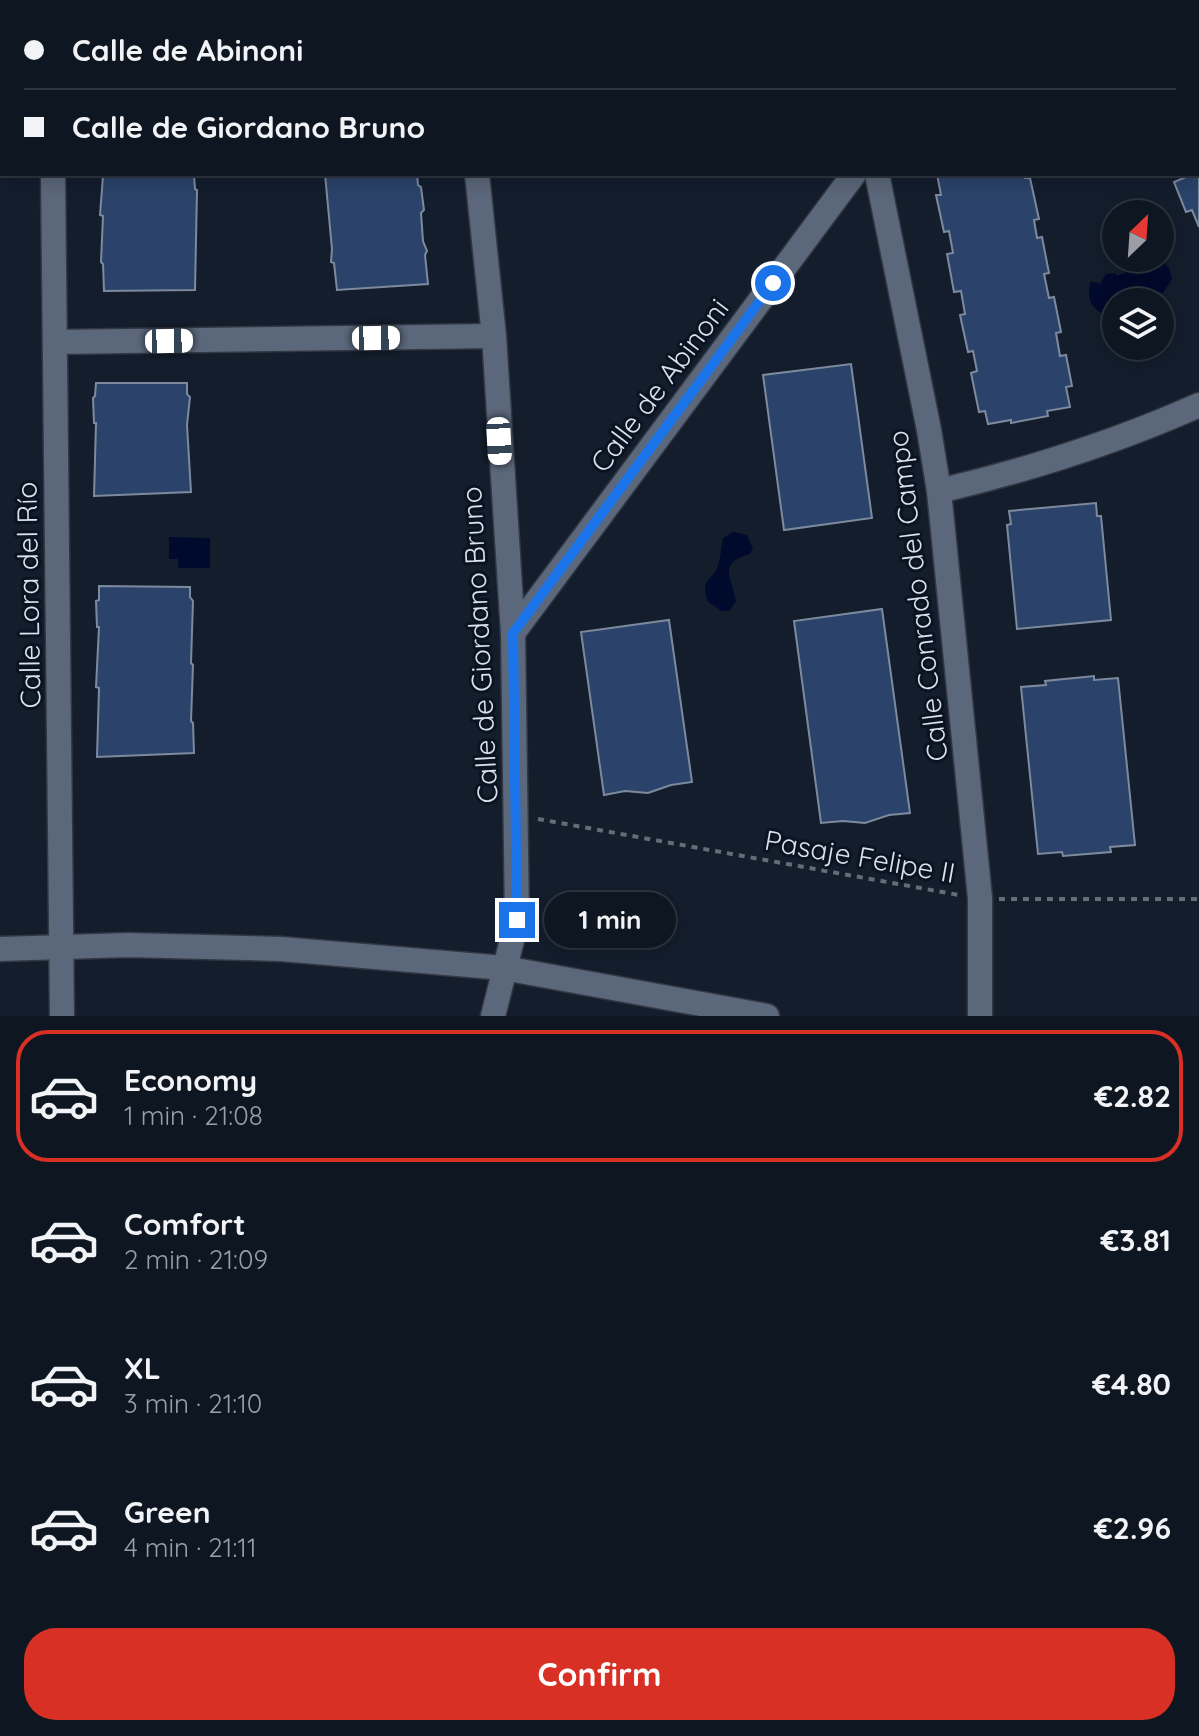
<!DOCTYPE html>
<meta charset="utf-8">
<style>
body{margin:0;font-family:Quicksand,sans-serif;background:#171f2a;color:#f1f3f6;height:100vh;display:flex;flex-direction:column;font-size:30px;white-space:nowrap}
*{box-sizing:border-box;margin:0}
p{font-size:26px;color:#9b9fa5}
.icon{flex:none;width:44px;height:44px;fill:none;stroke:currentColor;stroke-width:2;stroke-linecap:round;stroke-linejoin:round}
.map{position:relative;height:1016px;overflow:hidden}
.sheet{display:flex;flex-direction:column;background:#0e1621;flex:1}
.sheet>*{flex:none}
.guide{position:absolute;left:0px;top:0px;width:1200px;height:176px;box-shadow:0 4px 20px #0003,0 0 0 2px #2e353f;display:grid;align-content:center;height:176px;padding:0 24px;background:#0e1621}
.needle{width:52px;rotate:25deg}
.controls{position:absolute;left:1102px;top:200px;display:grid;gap:16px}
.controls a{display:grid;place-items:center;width:72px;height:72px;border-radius:50%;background:#0e1621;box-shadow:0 4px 20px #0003,0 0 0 2px #2e353f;font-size:40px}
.end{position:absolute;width:36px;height:36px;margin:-18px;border:10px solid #1a73e8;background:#fff;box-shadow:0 0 0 4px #fff}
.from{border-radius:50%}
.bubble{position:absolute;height:56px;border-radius:28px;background:#0e1621;box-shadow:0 4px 20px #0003,0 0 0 2px #2e353f;font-size:26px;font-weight:700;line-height:56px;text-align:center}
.car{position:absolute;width:24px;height:48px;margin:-24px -12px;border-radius:10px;box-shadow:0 0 6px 2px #0007;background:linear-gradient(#fff 24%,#345 0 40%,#fff 0 76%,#345 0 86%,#fff 0)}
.guide b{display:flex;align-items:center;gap:28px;height:76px;font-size:30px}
.guide b+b{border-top:2px solid #2e353f}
.guide i{width:20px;height:20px;background:#f1f3f6}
ul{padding:14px 0 0;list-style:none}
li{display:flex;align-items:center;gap:24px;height:132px;margin:0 16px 12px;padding:0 8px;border:4px solid transparent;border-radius:32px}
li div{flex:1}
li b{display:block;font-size:30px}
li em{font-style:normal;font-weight:700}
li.current{border-color:#d93025}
li>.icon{width:72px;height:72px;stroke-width:1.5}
.primary-button{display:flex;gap:16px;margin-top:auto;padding:16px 24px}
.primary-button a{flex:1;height:92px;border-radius:32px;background:#d93025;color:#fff;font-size:32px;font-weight:700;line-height:92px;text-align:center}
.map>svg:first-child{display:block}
.water{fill:#000a2c}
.building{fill:#2b436a;stroke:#7d8a9e;stroke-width:2}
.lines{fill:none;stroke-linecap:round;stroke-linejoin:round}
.minor-casing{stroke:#323744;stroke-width:27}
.path{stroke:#636c79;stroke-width:4;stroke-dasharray:6 6;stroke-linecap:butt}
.minor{stroke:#5b677a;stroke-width:24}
.route{stroke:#1a73e8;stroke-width:10}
.labels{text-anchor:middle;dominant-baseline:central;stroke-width:6;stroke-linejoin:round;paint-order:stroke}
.street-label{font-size:28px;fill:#dbe2ed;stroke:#0a1322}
</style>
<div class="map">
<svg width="1199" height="1016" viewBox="0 0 1199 1016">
<rect width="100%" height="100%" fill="#131d2c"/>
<g class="water">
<path d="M1144,258H1160L1169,268L1172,279L1163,293L1155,295L1136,290L1125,296L1122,302H1116V310L1107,306L1102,313C1088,305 1087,295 1091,281L1100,284L1106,274L1115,273L1117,276L1134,269V266Z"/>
<path d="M733,532L747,535L753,549L750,554C716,563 733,579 736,602L729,611H722L708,602C699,577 713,582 718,565C721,557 721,547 723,538Z"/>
<polygon points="169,537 210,538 210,568 178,568 178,559 169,559"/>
</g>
<g class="building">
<polygon points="307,0 399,0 402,2 307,2"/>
<polygon points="1104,0 1199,0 1199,113 1198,2"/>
<polygon points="1199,163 1199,227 1192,210 1186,212 1174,182 1186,177 1184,174 1198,174"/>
<polygon points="325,174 417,174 418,185 421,187 424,210 421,213 423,241 427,251 425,255 428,284 337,290 334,263 331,262 332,249"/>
<polygon points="937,174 1024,174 1025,178 1030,178 1039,219 1034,220 1037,238 1042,237 1049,273 1044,274 1049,298 1054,297 1061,332 1056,333 1060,356 1066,355 1072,386 1066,387 1070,407 1047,411 1048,416 1011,423 1011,420 988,424 985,411 979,412 971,373 977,371 973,351 968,352 960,315 965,314 961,291 954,292 947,254 953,253 949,231 944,232 936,195 941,195"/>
<polygon points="194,175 195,189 197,190 195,290 104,291 103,264 101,262 103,216 100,215 103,176"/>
<polygon points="851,364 872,518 784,530 763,375"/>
<polygon points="96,383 187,383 187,394 190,397 187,425 191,492 94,496 96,423 94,423 93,398 95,396"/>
<polygon points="1096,503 1097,516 1101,516 1111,620 1017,629 1007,525 1011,524 1009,511"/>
<polygon points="99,586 190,587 190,597 193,601 191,663 193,665 191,721 193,723 194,753 97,757 99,688 96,687 99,627 97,627 96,601 99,600"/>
<polygon points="882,609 910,813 889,815 865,823 843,821 821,823 794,621"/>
<polygon points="669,620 692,782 671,785 648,793 625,791 604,795 581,632"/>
<polygon points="1094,676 1094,680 1118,678 1135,845 1110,847 1111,852 1063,856 1062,852 1038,854 1021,687 1046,685 1045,681"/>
</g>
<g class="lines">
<g class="minor-casing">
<g id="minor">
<polyline points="47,0 47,2"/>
<polyline points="458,0 459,2"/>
<polyline points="828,0 829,2"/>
<polyline points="211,2 214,0"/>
<polyline points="1011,2 1013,0"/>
<polyline points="0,161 2,160"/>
<polyline points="53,174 62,1016"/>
<polyline points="477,174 494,336 513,633 517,920 493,1016"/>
<polyline points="877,174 929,430 939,491 980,898 980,1016"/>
<polyline points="55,342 494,336"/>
<path d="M939,491C1028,470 1116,442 1199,405"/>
<polyline points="513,633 854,174"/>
<polyline points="0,949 128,945 281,949 504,968 767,1016"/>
</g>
</g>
<g class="path">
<polyline points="538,819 959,895"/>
<polyline points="999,899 1199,899"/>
</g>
<use href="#minor" class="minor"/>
</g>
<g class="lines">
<polyline class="route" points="517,920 513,633 773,283"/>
</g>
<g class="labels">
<g class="street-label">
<text transform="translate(659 385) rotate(-53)">Calle de Abinoni</text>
<text transform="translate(28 595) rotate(-91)">Calle Lora del Río</text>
<text transform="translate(917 596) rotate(-97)">Calle Conrado del Campo</text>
<text transform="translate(479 645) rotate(-93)">Calle de Giordano Bruno</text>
<text transform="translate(860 856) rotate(10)">Pasaje Felipe II</text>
</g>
</g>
</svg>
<div class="controls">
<a><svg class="needle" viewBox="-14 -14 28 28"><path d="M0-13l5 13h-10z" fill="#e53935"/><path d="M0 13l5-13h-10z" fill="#9b9fa5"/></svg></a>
<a><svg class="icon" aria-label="layers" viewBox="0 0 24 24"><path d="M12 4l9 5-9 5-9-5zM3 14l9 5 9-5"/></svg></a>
</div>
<i class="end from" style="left:773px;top:283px"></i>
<i class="end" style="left:517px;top:920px"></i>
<div class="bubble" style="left:544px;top:892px;width:132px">1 min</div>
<i class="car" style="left:376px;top:338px;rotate:89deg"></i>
<i class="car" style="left:169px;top:341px;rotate:89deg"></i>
<i class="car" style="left:499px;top:441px;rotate:177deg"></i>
<div class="guide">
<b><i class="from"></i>Calle de Abinoni</b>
<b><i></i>Calle de Giordano Bruno</b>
</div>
</div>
<section class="sheet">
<ul>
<li class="current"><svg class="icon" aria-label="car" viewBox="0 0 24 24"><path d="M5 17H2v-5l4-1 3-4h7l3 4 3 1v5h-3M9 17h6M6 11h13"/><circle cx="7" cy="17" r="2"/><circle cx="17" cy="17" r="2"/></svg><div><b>Economy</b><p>1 min · 21:08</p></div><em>€2.82</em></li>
<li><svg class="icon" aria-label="car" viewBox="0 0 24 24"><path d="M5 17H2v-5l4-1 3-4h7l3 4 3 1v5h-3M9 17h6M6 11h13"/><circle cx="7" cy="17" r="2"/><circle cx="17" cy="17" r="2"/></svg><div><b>Comfort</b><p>2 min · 21:09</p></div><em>€3.81</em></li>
<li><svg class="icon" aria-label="car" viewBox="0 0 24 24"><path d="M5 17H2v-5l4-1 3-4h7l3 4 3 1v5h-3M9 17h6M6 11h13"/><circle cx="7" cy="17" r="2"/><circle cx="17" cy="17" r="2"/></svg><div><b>XL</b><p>3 min · 21:10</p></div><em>€4.80</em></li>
<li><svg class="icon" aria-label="car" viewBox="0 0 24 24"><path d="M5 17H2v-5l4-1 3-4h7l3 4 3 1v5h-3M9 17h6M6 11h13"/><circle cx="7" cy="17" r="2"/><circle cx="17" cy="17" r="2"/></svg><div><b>Green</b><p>4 min · 21:11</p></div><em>€2.96</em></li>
</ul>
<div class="primary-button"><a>Confirm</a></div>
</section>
